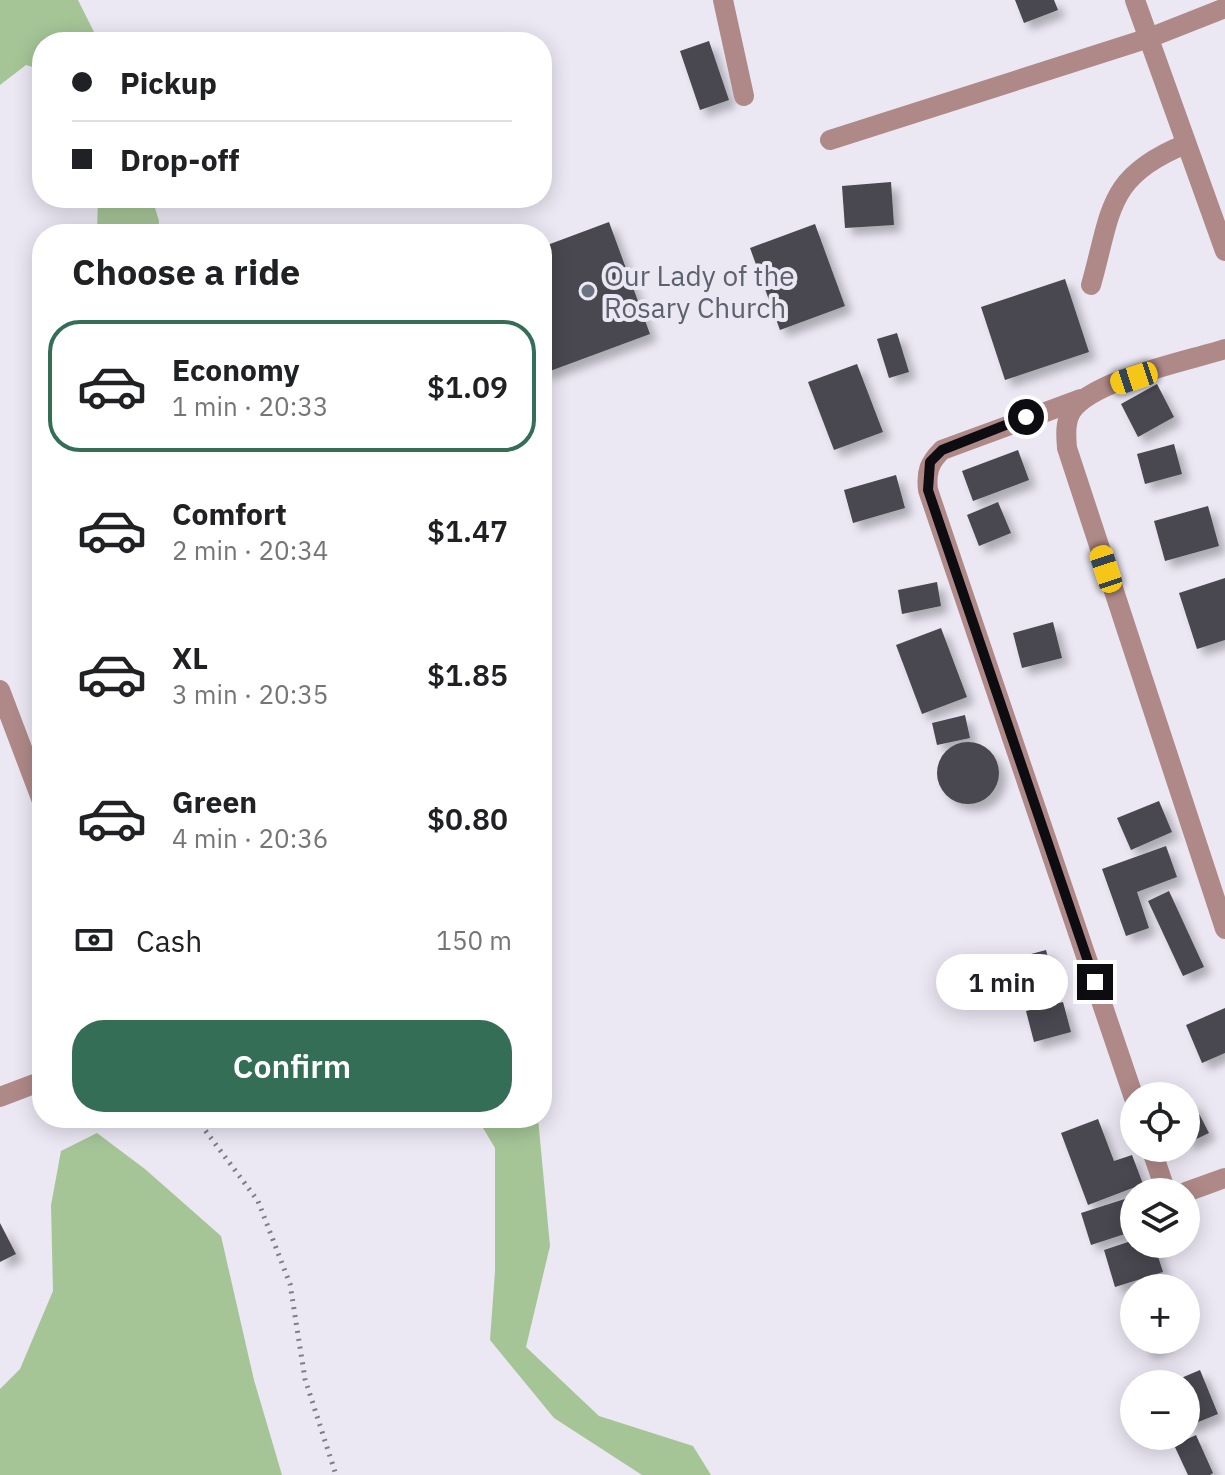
<!DOCTYPE html>
<meta charset="utf-8">
<style>
body{margin:0;font-family:"IBM Plex Sans",sans-serif;background:#f6f6f6;color:#202124;height:100vh;display:flex;flex-direction:column;font-size:30px;white-space:nowrap}
*{box-sizing:border-box;margin:0}
p{font-size:26px;color:#757577}
.icon{flex:none;width:44px;height:44px;fill:none;stroke:currentColor;stroke-width:2;stroke-linecap:round;stroke-linejoin:round}
.map{position:relative;flex:1;overflow:hidden}
.sheet{position:absolute;left:32px;top:224px;width:520px;height:904px;display:flex;flex-direction:column;background:#fff;border-radius:32px;box-shadow:0 4px 20px #0003}
.sheet>*{flex:none}
.guide{position:absolute;left:32px;top:32px;width:520px;height:176px;border-radius:32px;box-shadow:0 4px 20px #0003;display:grid;align-content:center;height:176px;padding:0 40px;background:#fff}
.tools{position:absolute;left:1120px;top:1082px;display:grid;gap:16px}
.tools a{display:grid;place-items:center;width:80px;height:80px;border-radius:50%;background:#fff;box-shadow:0 4px 20px #0003;font-size:40px}
.end{position:absolute;width:36px;height:36px;margin:-18px;border:10px solid #0d0c10;background:#fff;box-shadow:0 0 0 4px #fff}
.from{border-radius:50%}
.bubble{position:absolute;height:56px;border-radius:28px;background:#fff;box-shadow:0 4px 20px #0003;font-size:26px;font-weight:600;line-height:56px;text-align:center}
.car{position:absolute;width:24px;height:48px;margin:-24px -12px;border-radius:10px;box-shadow:0 0 6px 2px #0007;background:linear-gradient(#f5c518 24%,#345 0 40%,#f5c518 0 76%,#345 0 86%,#f5c518 0)}
.guide b{display:flex;align-items:center;gap:28px;height:76px;font-size:30px}
.guide b+b{border-top:2px solid #e0e0e0}
.guide i{width:20px;height:20px;background:#202124}
ul{padding:0;list-style:none}
li{display:flex;align-items:center;gap:24px;height:132px;margin:0 16px 12px;padding:0 24px;border:4px solid transparent;border-radius:32px}
li div{flex:1}
li b{display:block;font-size:30px}
li em{font-style:normal;font-weight:600}
li.active{border-color:#356e56}
li>.icon{width:72px;height:72px;stroke-width:1.5}
h2{padding:0 40px;font-size:36px;line-height:96px}
.pay{display:flex;align-items:center;gap:20px;height:88px;padding:0 40px;font-size:30px}
.pay p{margin-inline-start:auto}
.action{display:flex;gap:16px;margin-top:auto;padding:16px 40px}
.action a{flex:1;height:92px;border-radius:32px;background:#356e56;color:#fff;font-size:32px;font-weight:600;line-height:92px;text-align:center}
.map>svg:first-child{display:block}
.green{fill:#a5c597}
.building{fill:#484650;filter:url(#shadow)}
.lines{fill:none;stroke-linecap:round;stroke-linejoin:round}
.path{stroke:#7f7d85;stroke-width:5;stroke-dasharray:2 6;stroke-linecap:butt}
.street{stroke:#af8988;stroke-width:20}
.route{stroke:#0d0c10;stroke-width:10}
.worship-dot{fill:#6b7280;stroke:#ebe8f4;stroke-width:3}
.labels{text-anchor:middle;dominant-baseline:central;stroke-width:8;stroke-linejoin:round;paint-order:stroke}
.worship-label{font-size:28px;fill:#5b616d;stroke:#ebe8f4;text-anchor:start}
</style>
<div class="map">
<svg width="1225" height="1475" viewBox="0 0 1225 1475">
<defs>
<filter id="shadow"><feDropShadow dx="7" dy="7" stdDeviation="4" flood-color="#0004"/></filter>
</defs>
<rect width="100%" height="100%" fill="#ebe8f4"/>
<g class="green">
<polygon points="0,0 78,0 99,42 42,42 42,70 26,65 0,85"/>
<polygon points="98,198 152,198 159,221 158,234 97,234"/>
<polygon points="477,1118 538,1118 550,1246 526,1347 599,1416 693,1446 711,1475 642,1475 554,1418 490,1340 495,1271 495,1148"/>
<polygon points="97,1133 145,1169 221,1236 254,1380 282,1475 0,1475 0,1389 20,1369 53,1291 51,1205 61,1151"/>
</g>
<g class="building">
<polygon points="1015,0 1054,0 1058,10 1024,23"/>
<polygon points="709,41 729,100 700,110 680,51"/>
<polygon points="891,182 894,225 845,228 842,186"/>
<polygon points="609,222 650,334 542,374 542,247"/>
<polygon points="815,224 845,306 780,330 750,248"/>
<polygon points="1065,279 1089,352 1005,380 981,307"/>
<polygon points="897,333 909,372 889,378 877,339"/>
<polygon points="857,364 883,432 834,450 808,382"/>
<polygon points="1157,384 1174,417 1138,437 1121,404"/>
<polygon points="1174,444 1182,474 1145,484 1137,454"/>
<polygon points="1018,450 1029,480 973,501 962,471"/>
<polygon points="896,475 905,508 853,523 844,490"/>
<polygon points="998,502 1011,533 979,546 967,515"/>
<polygon points="1208,506 1219,546 1165,561 1154,521"/>
<polygon points="1225,578 1225,640 1197,649 1179,593"/>
<polygon points="937,582 941,606 902,614 898,590"/>
<polygon points="1053,622 1062,658 1022,668 1013,633"/>
<polygon points="941,628 967,697 922,714 896,645"/>
<polygon points="965,715 970,738 937,745 932,723"/>
<circle cx="968" cy="773" r="31"/>
<polygon points="1159,801 1172,832 1131,850 1117,818"/>
<polygon points="1166,846 1177,877 1137,892 1149,928 1126,936 1102,869"/>
<polygon points="1169,891 1204,967 1183,976 1148,901"/>
<polygon points="1046,950 1054,981 1017,990 1009,960"/>
<polygon points="1063,1002 1071,1032 1034,1042 1026,1011"/>
<polygon points="1225,1008 1225,1053 1202,1063 1186,1025"/>
<polygon points="1193,1102 1209,1133 1186,1144 1186,1106"/>
<polygon points="1098,1119 1114,1161 1132,1155 1143,1184 1088,1205 1061,1133"/>
<polygon points="1134,1196 1134,1231 1091,1245 1081,1213"/>
<polygon points="0,1223 16,1254 0,1262"/>
<polygon points="1134,1240 1134,1244 1154,1244 1163,1272 1115,1287 1104,1250"/>
<polygon points="1142,1340 1173,1340 1147,1352"/>
<polygon points="1200,1370 1218,1414 1186,1427 1186,1384 1167,1384"/>
<polygon points="1196,1435 1213,1473 1210,1475 1188,1475 1174,1445"/>
</g>
<g class="lines">
<polyline class="path" points="196,1118 258,1201 290,1284 305,1379 336,1475"/>
<g class="street">
<polyline points="723,0 744,96"/>
<polyline points="1135,0 1225,251"/>
<polyline points="830,140 1149,38 1225,8"/>
<path d="M1091,285C1112,211 1106,176 1186,144"/>
<path d="M1225,349C1188,361 1091,380 1071,412C1065,423 1066,436 1067,448L1225,929"/>
<path d="M1081,399L942,450C929,463 926,472 928,490L1134,1098"/>
<polyline points="0,690 42,801"/>
<polyline points="0,1097 42,1081"/>
<polyline points="1151,1148 1166,1192"/>
<polyline points="1186,1192 1225,1178"/>
</g>
</g>
<g class="lines">
<polyline class="route" points="1026,417 942,450 930,462 928,490 1095,982"/>
</g>
<circle class="worship-dot" cx="588" cy="291" r="8"/>
<g class="labels">
<g class="worship-label">
<text x="604" y="275">Our Lady of the<tspan x="604" dy="32">Rosary Church</tspan></text>
</g>
</g>
</svg>
<div class="tools">
<a><svg class="icon" aria-label="locate" viewBox="0 0 24 24"><circle cx="12" cy="12" r="6"/><path d="M12 2v4M12 18v4M2 12h4M18 12h4"/></svg></a>
<a><svg class="icon" aria-label="layers" viewBox="0 0 24 24"><path d="M12 4l9 5-9 5-9-5zM3 14l9 5 9-5"/></svg></a>
<a>+</a>
<a>−</a>
</div>
<i class="end from" style="left:1026px;top:417px"></i>
<i class="end" style="left:1095px;top:982px"></i>
<div class="bubble" style="left:936px;top:954px;width:132px">1 min</div>
<i class="car" style="left:1134px;top:378px;rotate:252deg"></i>
<i class="car" style="left:1106px;top:569px;rotate:342deg"></i>
<div class="guide">
<b><i class="from"></i>Pickup</b>
<b><i></i>Drop-off</b>
</div>
<section class="sheet">
<h2>Choose a ride</h2>
<ul>
<li class="active"><svg class="icon" aria-label="car" viewBox="0 0 24 24"><path d="M5 17H2v-5l4-1 3-4h7l3 4 3 1v5h-3M9 17h6M6 11h13"/><circle cx="7" cy="17" r="2"/><circle cx="17" cy="17" r="2"/></svg><div><b>Economy</b><p>1 min · 20:33</p></div><em>$1.09</em></li>
<li><svg class="icon" aria-label="car" viewBox="0 0 24 24"><path d="M5 17H2v-5l4-1 3-4h7l3 4 3 1v5h-3M9 17h6M6 11h13"/><circle cx="7" cy="17" r="2"/><circle cx="17" cy="17" r="2"/></svg><div><b>Comfort</b><p>2 min · 20:34</p></div><em>$1.47</em></li>
<li><svg class="icon" aria-label="car" viewBox="0 0 24 24"><path d="M5 17H2v-5l4-1 3-4h7l3 4 3 1v5h-3M9 17h6M6 11h13"/><circle cx="7" cy="17" r="2"/><circle cx="17" cy="17" r="2"/></svg><div><b>XL</b><p>3 min · 20:35</p></div><em>$1.85</em></li>
<li><svg class="icon" aria-label="car" viewBox="0 0 24 24"><path d="M5 17H2v-5l4-1 3-4h7l3 4 3 1v5h-3M9 17h6M6 11h13"/><circle cx="7" cy="17" r="2"/><circle cx="17" cy="17" r="2"/></svg><div><b>Green</b><p>4 min · 20:36</p></div><em>$0.80</em></li>
</ul>
<div class="pay"><svg class="icon" aria-label="cash" viewBox="0 0 24 24"><path d="M3 7h18v10H3z"/><circle cx="12" cy="12" r="2"/></svg>Cash<p>150 m</p></div>
<div class="action"><a>Confirm</a></div>
</section>
</div>
